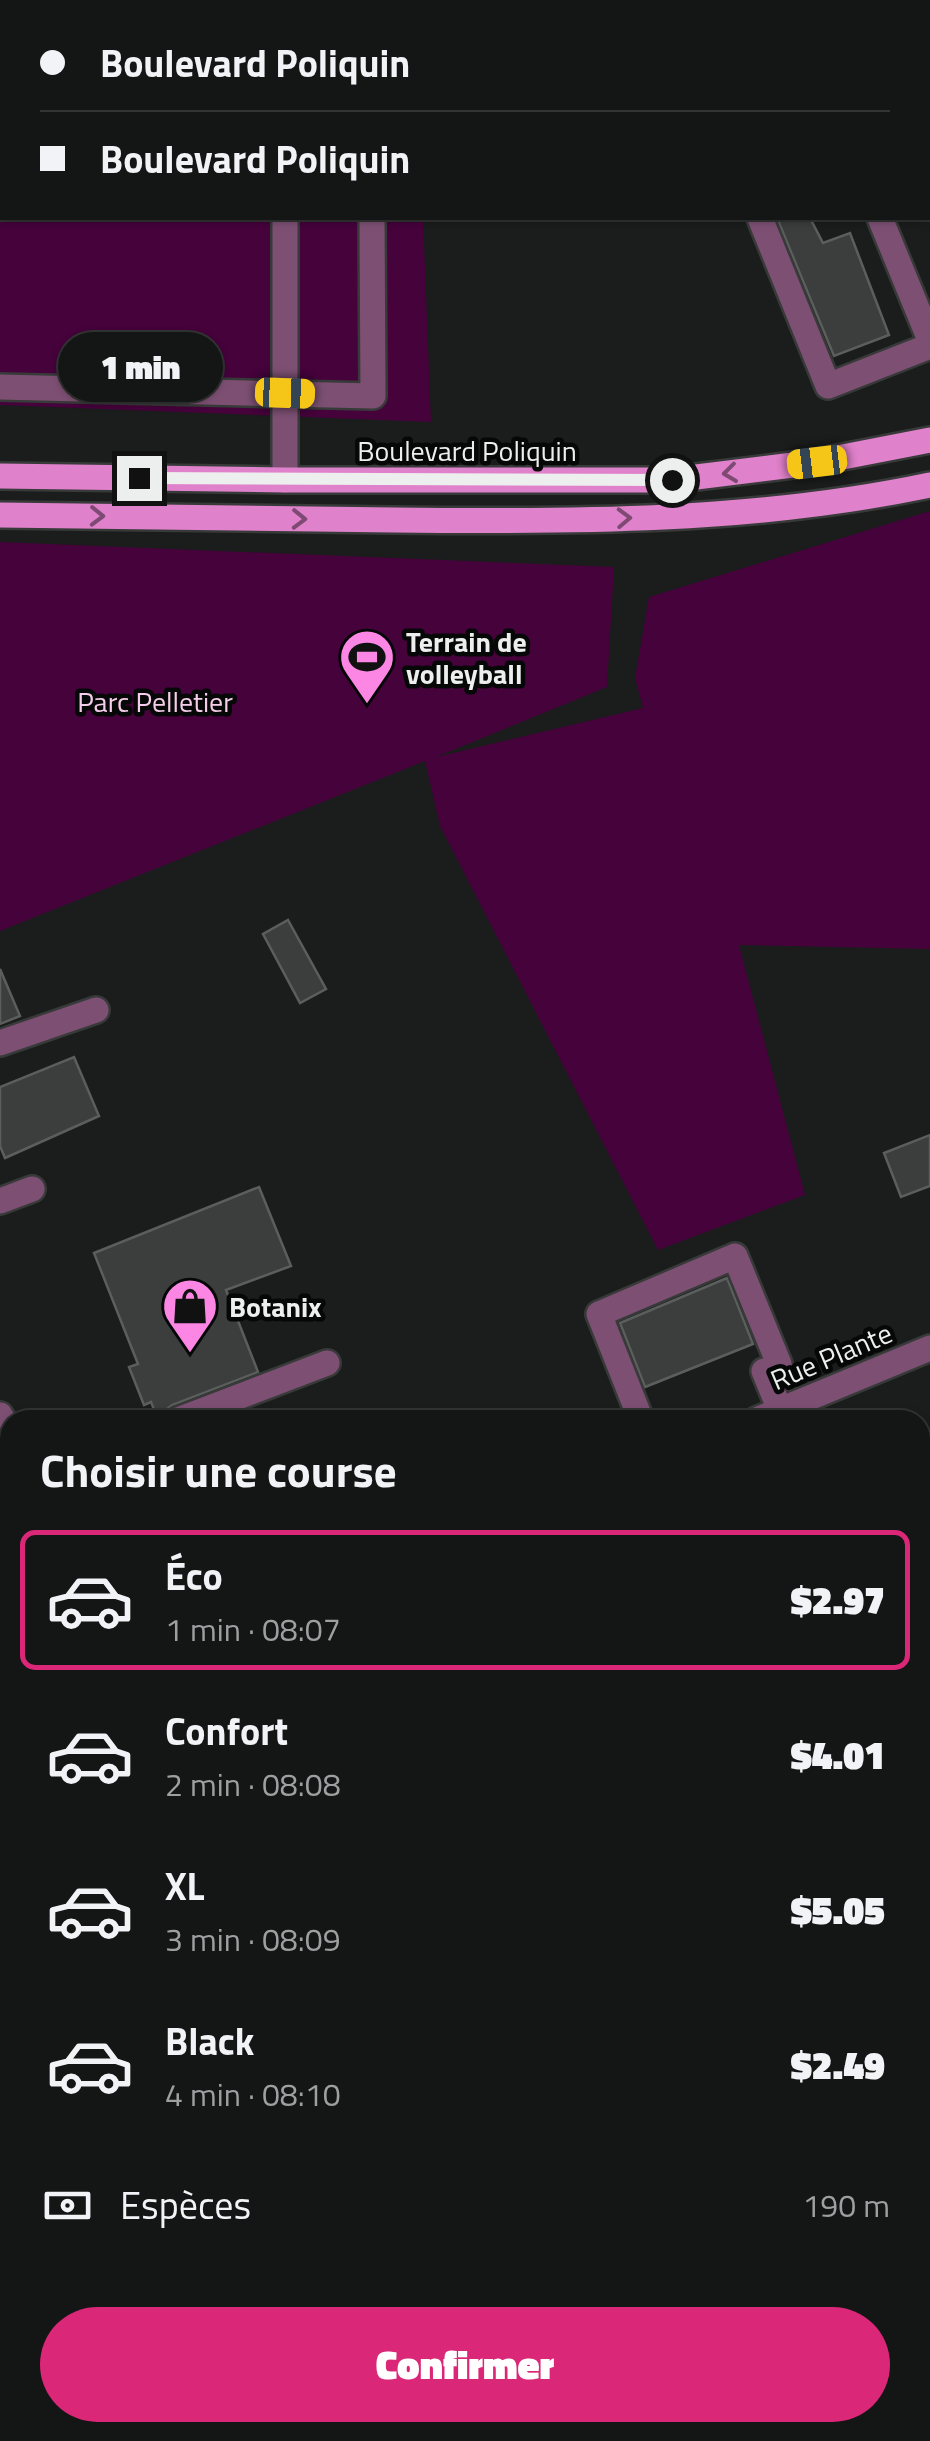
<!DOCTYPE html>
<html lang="fr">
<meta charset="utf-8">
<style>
body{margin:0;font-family:"Titillium Web",sans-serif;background:#1d1f1e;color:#f1f3f6;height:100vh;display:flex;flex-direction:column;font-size:38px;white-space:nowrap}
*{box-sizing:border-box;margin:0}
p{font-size:32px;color:#9d9fa0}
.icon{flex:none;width:55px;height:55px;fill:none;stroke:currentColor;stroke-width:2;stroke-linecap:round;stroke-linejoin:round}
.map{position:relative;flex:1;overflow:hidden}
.sheet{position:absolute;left:0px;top:1410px;width:930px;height:1032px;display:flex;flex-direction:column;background:#141615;border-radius:30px 30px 0 0;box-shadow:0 2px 8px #0004,0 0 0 2px #333534}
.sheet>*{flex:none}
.banner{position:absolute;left:0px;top:0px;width:930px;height:220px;box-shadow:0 2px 8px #0004,0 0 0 2px #333534;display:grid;align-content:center;height:220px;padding:0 40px;background:#141615}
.end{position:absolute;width:45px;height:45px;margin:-22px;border:12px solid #edefee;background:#111;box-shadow:0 0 0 5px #111}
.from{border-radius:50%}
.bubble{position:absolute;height:70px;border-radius:35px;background:#141615;box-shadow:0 2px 8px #0004,0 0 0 2px #333534;font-size:32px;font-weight:800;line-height:70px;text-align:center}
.car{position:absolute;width:30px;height:60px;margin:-30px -15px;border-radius:12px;box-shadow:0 0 8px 2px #0007;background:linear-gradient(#f5c518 24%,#345 0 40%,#f5c518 0 76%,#345 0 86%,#f5c518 0)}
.banner b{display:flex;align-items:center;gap:35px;height:95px;font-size:38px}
.banner b+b{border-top:2px solid #333534}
.banner i{width:25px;height:25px;background:#f1f3f6}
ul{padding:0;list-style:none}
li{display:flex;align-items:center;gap:30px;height:140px;margin:0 20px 15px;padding:0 20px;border:5px solid transparent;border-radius:15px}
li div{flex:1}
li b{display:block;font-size:38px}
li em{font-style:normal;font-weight:800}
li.selected{border-color:#db2777}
li>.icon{width:90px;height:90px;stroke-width:1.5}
h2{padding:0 40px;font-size:45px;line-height:120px}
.pay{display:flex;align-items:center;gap:25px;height:110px;padding:0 40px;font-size:38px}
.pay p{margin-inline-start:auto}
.button{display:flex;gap:20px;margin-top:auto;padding:20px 40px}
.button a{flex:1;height:115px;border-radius:60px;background:#db2777;color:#fff;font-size:40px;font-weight:800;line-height:115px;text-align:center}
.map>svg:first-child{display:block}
.green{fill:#45023b}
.building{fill:#3b3e3d;stroke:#5a5e5c;stroke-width:2.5}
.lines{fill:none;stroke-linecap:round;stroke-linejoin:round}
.minor-casing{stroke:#383a39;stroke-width:30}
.major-casing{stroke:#383a39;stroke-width:30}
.minor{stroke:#7d5073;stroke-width:25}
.major{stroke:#e081cb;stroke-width:25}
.oneway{stroke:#7e4a73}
.route{stroke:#edefee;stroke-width:12}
.labels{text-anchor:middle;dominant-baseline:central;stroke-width:9;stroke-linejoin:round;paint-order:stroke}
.street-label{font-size:28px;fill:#edefee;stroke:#060707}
.poi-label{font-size:28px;font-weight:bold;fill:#edefee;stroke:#060707;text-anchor:start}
.park-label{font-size:28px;fill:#f5cdea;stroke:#060707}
</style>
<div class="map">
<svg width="930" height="2441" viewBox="0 0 930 2441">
<rect width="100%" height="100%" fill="#1a1d1c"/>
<g class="green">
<polygon points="0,0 415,0 415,2 2,2 2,218 423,218 431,422 0,405"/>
<polygon points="930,511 930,949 739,945 805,1195 658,1250 440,826 425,761 0,931 0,542 614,567 607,687 436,757 643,708 635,678 649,597"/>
<polygon points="930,1745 930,2400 920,2395 920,1749"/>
</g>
<g class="building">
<polygon points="777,218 810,218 823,243 850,233 889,335 834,356"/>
<polygon points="288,920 326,989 300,1003 263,934"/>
<polygon points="0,969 20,1016 0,1024"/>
<polygon points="74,1057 99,1116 5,1158 0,1146 0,1087"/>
<polygon points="930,1135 930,1186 901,1197 884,1153"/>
<polygon points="259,1187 291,1266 226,1290 258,1372 172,1405 157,1417 151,1402 144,1405 129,1367 138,1364 94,1253"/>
<polygon points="727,1278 753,1344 645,1387 620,1323"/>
</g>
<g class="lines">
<g class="minor-casing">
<g id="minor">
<polyline points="144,0 374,0"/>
<polyline points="285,218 285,480"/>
<polyline points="760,218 828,386 930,346"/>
<polyline points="880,218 930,340"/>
<polyline points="0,387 373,396 372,218"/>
<polyline points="0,1043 96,1010"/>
<polyline points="0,1201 32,1189"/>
<polyline points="764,1371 780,1410"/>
<polyline points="0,1415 10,1431"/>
<polyline points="178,1420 327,1363"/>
<polyline points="641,1420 599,1314 735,1256 779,1364"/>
<polyline points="756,1420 930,1348"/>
<polyline points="0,1827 10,1823"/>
<polyline points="0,1919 10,1936"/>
<polyline points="0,2080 10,2076"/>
<polyline points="567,2432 571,2441"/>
<polyline points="674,2432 691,2441"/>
</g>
</g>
<g class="major-casing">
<g id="major">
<polyline points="0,476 285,480 672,480 817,462 930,440"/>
<path d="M0,515C131,517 263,518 394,520C573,522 755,522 930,485"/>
</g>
</g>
<use href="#minor" class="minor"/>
<use href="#major" class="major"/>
</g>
<defs><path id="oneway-chevron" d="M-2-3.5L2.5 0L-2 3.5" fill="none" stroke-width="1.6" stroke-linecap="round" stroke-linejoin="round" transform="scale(2.5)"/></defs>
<g class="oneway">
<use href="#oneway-chevron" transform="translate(730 473) rotate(173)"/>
<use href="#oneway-chevron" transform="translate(97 516) rotate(1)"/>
<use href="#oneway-chevron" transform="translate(624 518) rotate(-2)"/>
<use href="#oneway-chevron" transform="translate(299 519) rotate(1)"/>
</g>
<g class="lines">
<polyline class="route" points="139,478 672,480"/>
</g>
<defs>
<g id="stadium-pin" transform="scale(2.875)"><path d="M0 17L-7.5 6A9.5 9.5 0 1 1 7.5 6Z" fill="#fc86e3" stroke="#060707"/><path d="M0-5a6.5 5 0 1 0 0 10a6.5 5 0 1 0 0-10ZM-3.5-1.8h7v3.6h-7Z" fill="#111"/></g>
<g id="shop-pin" transform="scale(2.875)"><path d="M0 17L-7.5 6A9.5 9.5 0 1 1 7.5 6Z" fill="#fc86e3" stroke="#060707"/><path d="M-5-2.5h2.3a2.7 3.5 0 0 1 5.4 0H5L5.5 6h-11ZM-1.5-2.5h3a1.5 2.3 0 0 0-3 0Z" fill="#111"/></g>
</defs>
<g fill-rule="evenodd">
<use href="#stadium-pin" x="367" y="657"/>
<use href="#shop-pin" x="190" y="1306"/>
</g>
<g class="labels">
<g class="street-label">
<text x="467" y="450">Boulevard Poliquin</text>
<text transform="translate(831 1356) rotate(-23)">Rue Plante</text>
</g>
<g class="poi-label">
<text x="406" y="641">Terrain de<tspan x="406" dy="32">volleyball</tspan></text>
<text x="229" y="1306">Botanix</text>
</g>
<g class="park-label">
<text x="155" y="701">Parc Pelletier</text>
</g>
</g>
</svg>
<i class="end from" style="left:672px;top:480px"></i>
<i class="end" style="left:139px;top:478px"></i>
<div class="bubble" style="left:58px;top:332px;width:165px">1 min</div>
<i class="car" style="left:285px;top:393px;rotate:92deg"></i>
<i class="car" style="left:817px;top:462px;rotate:263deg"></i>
<div class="banner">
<b><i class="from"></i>Boulevard Poliquin</b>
<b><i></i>Boulevard Poliquin</b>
</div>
<section class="sheet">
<h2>Choisir une course</h2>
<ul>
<li class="selected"><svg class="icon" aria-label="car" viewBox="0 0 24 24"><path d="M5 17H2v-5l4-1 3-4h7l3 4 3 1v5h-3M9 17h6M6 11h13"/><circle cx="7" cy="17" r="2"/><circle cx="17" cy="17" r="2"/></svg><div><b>Éco</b><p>1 min · 08:07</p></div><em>$2.97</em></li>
<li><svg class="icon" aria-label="car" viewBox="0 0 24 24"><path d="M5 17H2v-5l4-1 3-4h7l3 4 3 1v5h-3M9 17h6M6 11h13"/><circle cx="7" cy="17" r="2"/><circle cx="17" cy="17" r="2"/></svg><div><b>Confort</b><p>2 min · 08:08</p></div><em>$4.01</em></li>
<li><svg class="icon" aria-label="car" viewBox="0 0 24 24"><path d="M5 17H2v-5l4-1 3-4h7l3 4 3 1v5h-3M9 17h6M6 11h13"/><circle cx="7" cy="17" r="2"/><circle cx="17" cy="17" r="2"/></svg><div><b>XL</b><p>3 min · 08:09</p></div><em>$5.05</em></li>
<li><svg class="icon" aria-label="car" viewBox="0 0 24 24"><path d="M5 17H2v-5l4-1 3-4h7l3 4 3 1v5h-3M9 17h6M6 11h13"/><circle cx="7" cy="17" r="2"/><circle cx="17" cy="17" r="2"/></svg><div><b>Black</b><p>4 min · 08:10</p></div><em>$2.49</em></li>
</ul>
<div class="pay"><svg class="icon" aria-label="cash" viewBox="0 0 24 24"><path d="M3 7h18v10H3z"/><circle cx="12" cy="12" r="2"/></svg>Espèces<p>190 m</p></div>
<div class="button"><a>Confirmer</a></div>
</section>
</div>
